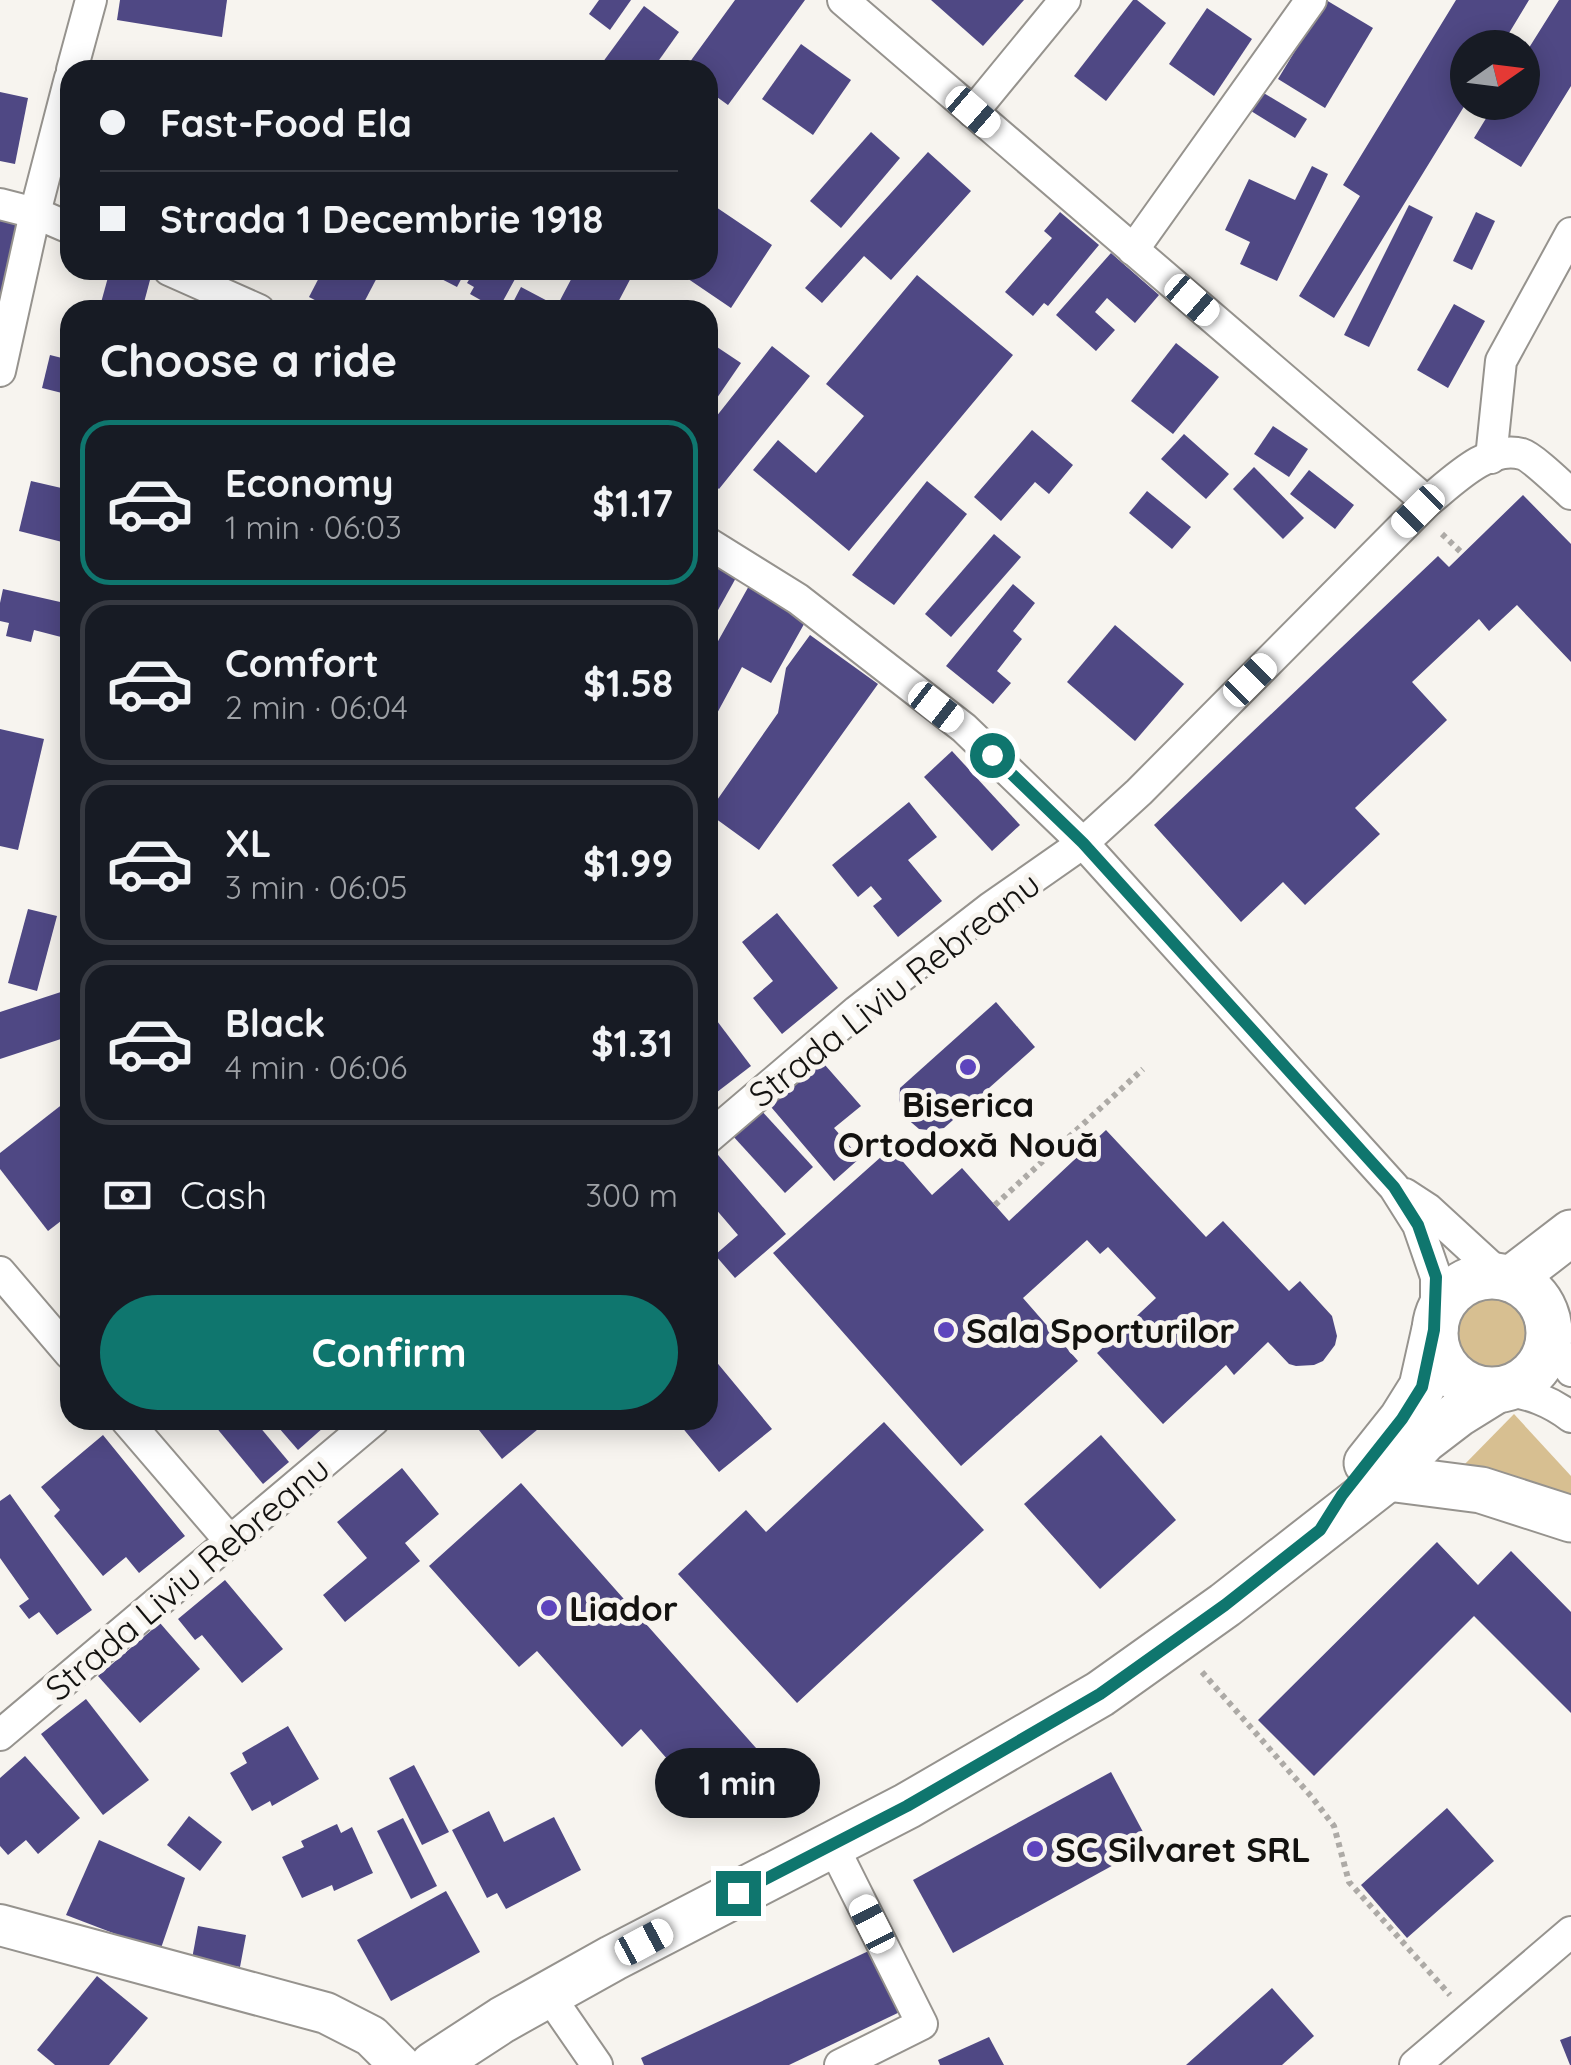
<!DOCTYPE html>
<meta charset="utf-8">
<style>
body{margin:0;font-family:Quicksand,sans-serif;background:#242831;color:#f1f3f6;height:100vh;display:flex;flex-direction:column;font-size:38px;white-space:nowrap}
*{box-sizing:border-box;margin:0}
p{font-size:32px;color:#9ea1a6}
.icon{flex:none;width:55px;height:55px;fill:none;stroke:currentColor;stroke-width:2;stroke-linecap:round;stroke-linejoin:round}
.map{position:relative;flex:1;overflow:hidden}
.panel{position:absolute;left:60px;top:300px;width:658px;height:1130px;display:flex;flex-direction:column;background:#171b24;border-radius:30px;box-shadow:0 5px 25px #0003}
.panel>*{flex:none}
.top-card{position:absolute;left:60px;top:60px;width:658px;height:220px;border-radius:30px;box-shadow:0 5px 25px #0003;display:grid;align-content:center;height:220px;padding:0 40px;background:#171b24}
.needle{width:65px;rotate:76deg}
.fabs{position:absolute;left:1450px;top:30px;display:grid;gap:20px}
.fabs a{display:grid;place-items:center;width:90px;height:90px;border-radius:50%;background:#171b24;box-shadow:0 5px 25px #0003;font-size:50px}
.end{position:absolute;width:45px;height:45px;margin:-22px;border:12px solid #0f766e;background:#fff;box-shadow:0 0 0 5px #fff}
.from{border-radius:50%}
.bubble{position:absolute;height:70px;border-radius:35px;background:#171b24;box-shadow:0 5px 25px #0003;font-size:32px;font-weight:800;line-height:70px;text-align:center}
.car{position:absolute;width:30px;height:60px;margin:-30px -15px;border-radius:12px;box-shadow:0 0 8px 2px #0007;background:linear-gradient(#fff 24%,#345 0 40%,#fff 0 76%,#345 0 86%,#fff 0)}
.top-card b{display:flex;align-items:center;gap:35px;height:95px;font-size:38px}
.top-card b+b{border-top:2px solid #363941}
.top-card i{width:25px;height:25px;background:#f1f3f6}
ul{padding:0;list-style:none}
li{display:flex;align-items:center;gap:30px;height:165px;margin:0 20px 15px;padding:0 20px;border:5px solid #363941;border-radius:30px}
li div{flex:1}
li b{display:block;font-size:38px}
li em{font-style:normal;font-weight:800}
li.on{border-color:#0f766e}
li>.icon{width:90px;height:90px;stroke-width:1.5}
h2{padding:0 40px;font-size:45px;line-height:120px}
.pay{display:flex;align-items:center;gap:25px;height:110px;padding:0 40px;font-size:38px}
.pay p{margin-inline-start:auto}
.button{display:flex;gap:20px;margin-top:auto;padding:20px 40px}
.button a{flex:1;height:115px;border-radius:60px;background:#0f766e;color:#fff;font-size:40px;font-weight:800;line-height:115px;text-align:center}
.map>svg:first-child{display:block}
.green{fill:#d7bf91}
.building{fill:#4f4884}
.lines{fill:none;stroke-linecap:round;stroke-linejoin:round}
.street-casing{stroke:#96938e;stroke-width:34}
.secondary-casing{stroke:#96938e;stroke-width:44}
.primary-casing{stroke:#96938e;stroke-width:49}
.path{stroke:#adaaa6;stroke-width:6;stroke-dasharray:5 5;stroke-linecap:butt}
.street{stroke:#fff;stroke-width:30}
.secondary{stroke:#fff;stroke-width:40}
.primary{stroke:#fff;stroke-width:45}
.route{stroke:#0f766e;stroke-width:12}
.poi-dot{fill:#5d44bd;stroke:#f7f4ef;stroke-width:4}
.labels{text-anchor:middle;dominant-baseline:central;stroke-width:10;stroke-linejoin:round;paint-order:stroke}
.street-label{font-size:35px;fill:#131210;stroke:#f7f4ef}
.poi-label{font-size:35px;font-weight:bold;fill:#131210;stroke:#f7f4ef;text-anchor:start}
</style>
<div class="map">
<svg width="1571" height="2065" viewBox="0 0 1571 2065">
<rect width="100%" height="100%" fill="#f7f4ef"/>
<g class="green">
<circle cx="1493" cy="1334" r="36"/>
<polygon points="1514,1414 1571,1476 1571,1507 1461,1468"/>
</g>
<g class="building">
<polygon points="120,0 227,0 222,37 117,20"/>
<polygon points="599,0 631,0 610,30 589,14"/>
<polygon points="735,0 805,0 728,105 710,92 708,96 708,70 684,70"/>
<polygon points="931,0 1024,0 983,46"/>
<polygon points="1133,0 1137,0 1166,23 1106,101 1074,76"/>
<polygon points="1326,0 1373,28 1325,108 1278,79"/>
<polygon points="1456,0 1529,0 1500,48 1468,48 1468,100 1334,318 1299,296 1360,196 1343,185"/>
<polygon points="1559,0 1571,0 1571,86 1521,167 1474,138 1496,102 1522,102 1522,59"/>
<polygon points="644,6 679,32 652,70 597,70"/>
<polygon points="1207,8 1252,39 1214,96 1169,64"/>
<polygon points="801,44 851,80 813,135 762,99"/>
<polygon points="0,92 28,98 15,164 0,161"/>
<polygon points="1262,92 1307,119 1295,138 1251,111"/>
<polygon points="871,132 900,158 841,228 810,201"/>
<polygon points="928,152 971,191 891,280 864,256 822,303 805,288"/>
<polygon points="1312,166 1328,174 1277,281 1240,264 1250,242 1225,230 1249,179 1295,200"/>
<polygon points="710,203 772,245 731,308 675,270 708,270 708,207"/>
<polygon points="1409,205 1433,217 1369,347 1344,335"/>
<polygon points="1060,212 1099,245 1048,306 1044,303 1033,316 1005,292 1052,238 1044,231"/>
<polygon points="1476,212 1495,221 1472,270 1453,261"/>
<polygon points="0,215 17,218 2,300 0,300"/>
<polygon points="1111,253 1159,295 1135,323 1107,298 1095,312 1115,330 1096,351 1056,315"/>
<polygon points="110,270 150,280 142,310 99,310"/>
<polygon points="323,270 381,270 360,310 334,310 309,297"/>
<polygon points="424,270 466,270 457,287"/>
<polygon points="475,270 520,270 498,310 470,294 474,287 467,283"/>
<polygon points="576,270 635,270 614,310 509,310 521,287 557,306"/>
<polygon points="917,275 1013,355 849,551 753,470 778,440 816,473 864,416 826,384"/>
<polygon points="1454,304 1485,321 1448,388 1417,370"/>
<polygon points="1176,343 1219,377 1173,434 1131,401"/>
<polygon points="714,345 741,363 708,411 708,354"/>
<polygon points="772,346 810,376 719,489 708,480 708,456 710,453 708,451 708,427"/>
<polygon points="50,355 70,360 70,395 42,388"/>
<polygon points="1273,426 1308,449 1289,477 1254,454"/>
<polygon points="1032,430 1073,465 1049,494 1035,482 1001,521 974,497"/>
<polygon points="1184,434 1229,474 1206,499 1161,459"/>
<polygon points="1254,467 1304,518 1283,539 1233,489"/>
<polygon points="1309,470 1354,505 1335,529 1290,494"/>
<polygon points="31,481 70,490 70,544 19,531"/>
<polygon points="927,481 967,514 894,605 852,575"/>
<polygon points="1147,491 1191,527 1172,549 1129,513"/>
<polygon points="1523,495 1571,544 1571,662 1517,605 1489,631 1479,619 1412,682 1447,720 1355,808 1380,834 1305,905 1283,882 1241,922 1154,825 1438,556 1449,567"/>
<polygon points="994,534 1021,557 951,637 925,614"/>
<polygon points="708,559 737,576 708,628"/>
<polygon points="750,584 808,617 771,683 742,667 708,730 708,659"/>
<polygon points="1013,584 1035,603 1013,631 1022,639 997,671 1011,683 993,704 946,666"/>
<polygon points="3,589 69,604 61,637 34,630 31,642 6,636 9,623 0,621 0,603"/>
<polygon points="1115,625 1184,684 1135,741 1067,682"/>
<polygon points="810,635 878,684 759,850 708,813 778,713 786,668"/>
<polygon points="0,729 44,739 18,850 0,846"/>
<polygon points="952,751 1020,825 992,851 924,777"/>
<polygon points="909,802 937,837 908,860 942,901 898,937 873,906 882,899 871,886 858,897 832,865"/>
<polygon points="28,909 57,916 37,991 8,983"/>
<polygon points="777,913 838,988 782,1034 753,998 773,981 742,942"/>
<polygon points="70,989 70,1036 0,1059 0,1012"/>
<polygon points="996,1002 1035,1047 944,1128 928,1130 919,1129 905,1117 899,1100 900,1088"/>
<polygon points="708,1009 751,1066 708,1099"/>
<polygon points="818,1057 861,1106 834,1128 860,1158 834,1181 766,1101"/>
<polygon points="64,1103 70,1110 70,1214 48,1231 0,1169 0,1153"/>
<polygon points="760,1109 813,1167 785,1193 732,1135"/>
<polygon points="1106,1130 1206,1237 1223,1221 1289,1291 1300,1281 1332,1316 1337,1336 1335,1345 1323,1361 1314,1365 1296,1366 1289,1364 1268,1342 1234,1375 1226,1365 1163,1424 1097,1353 1156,1298 1108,1247 1100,1254 1087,1240 1023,1298 1078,1361 961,1466 773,1253 891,1148 932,1195 962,1168 1009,1221"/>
<polygon points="713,1149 786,1234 735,1278 715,1255 738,1235 708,1200 708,1154"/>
<polygon points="714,1359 772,1429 719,1472 676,1420 708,1420 708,1364"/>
<polygon points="210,1420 254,1420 289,1462 263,1484"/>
<polygon points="272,1420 332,1420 298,1450"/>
<polygon points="471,1420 549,1420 502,1459"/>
<polygon points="884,1422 984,1530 797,1703 678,1574 746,1510 766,1532"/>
<polygon points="103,1435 185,1536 139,1573 126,1557 103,1576 54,1516 60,1510 41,1487"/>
<polygon points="1101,1435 1176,1520 1100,1589 1024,1504"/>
<polygon points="402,1468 439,1514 405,1543 420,1561 345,1622 323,1595 367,1558 337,1522"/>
<polygon points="521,1483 764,1757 709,1807 641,1729 622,1747 537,1651 519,1667 429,1566"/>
<polygon points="10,1494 92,1610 57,1635 39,1612 29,1619 19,1606 29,1599 0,1558 0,1501"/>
<polygon points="1437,1542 1478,1585 1511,1551 1571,1612 1571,1713 1474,1616 1314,1776 1258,1720"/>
<polygon points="225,1580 283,1649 242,1683 202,1635 195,1640 178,1619"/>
<polygon points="160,1623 200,1669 140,1723 98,1676"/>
<polygon points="86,1699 149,1780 103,1815 41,1734"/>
<polygon points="288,1726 319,1779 272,1806 270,1801 252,1811 230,1773 247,1763 242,1753"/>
<polygon points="25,1756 80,1818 38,1854 26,1840 8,1855 0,1846 0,1778"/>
<polygon points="414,1765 449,1832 422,1845 389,1778"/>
<polygon points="1111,1772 1150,1845 953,1953 913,1880"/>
<polygon points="1447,1808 1494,1861 1407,1938 1361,1885"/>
<polygon points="489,1811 504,1842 554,1817 581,1870 506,1909 497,1893 487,1898 452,1830"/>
<polygon points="189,1816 222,1842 200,1871 167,1845"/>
<polygon points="403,1818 437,1886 411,1899 377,1831"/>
<polygon points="337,1824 341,1833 352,1827 373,1873 334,1891 332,1885 302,1898 282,1857 304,1847 301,1841"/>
<polygon points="99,1840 185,1878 160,1951 66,1915"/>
<polygon points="446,1891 480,1952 391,2001 357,1940"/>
<polygon points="198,1926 246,1935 240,1967 192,1959"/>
<polygon points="875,1948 904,2010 789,2065 644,2065 641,2058"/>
<polygon points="97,1976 148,2018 109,2065 55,2065 37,2050"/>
<polygon points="1272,1988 1314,2036 1282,2065 1186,2065"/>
<polygon points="1571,2036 1571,2065 1570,2065 1560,2040"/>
<polygon points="989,2037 1004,2065 940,2065 938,2060"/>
</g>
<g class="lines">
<g class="street-casing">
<g id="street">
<polyline points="843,0 1427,502"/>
<polyline points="72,70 91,0"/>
<polyline points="973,112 1065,0"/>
<polyline points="0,204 35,213 70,228"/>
<polyline points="1133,250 1311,0"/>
<polyline points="169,270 259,310"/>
<polyline points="0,371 35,213 70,78"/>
<polyline points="1491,458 1501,361 1571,233"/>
<polyline points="708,543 798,599 964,728 1083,843 1394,1187 1418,1225 1436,1277 1436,1321"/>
<path d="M708,1138L857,1011L990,908L1083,843L1139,792L1427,502C1451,483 1488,444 1522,454C1532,457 1561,485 1571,494"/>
<polyline points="1405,1194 1428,1209 1501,1276"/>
<polyline points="0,1272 70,1354"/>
<polyline points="1549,1338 1571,1371"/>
<path d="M1504,1390C1530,1394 1550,1401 1571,1417"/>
<polyline points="126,1420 230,1541"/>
<polyline points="0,1735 374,1420"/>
<polyline points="832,1844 922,2024 840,2065"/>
<polyline points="548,1994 597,2065"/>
<polyline points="1415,2065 1571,1932"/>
</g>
</g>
<g class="secondary-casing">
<polyline id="secondary" points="0,1925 326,2013 371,2036 400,2065"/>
</g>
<g class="primary-casing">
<g id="primary">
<circle cx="1492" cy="1333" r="57"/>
<polyline points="1511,1279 1571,1233"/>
<polyline points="1367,1463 1402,1419 1422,1387 1435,1329"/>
<polyline points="1388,1478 1481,1490 1571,1519"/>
<polyline points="433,2065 502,2020 613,1958 907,1806 1100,1694 1225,1605 1388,1478 1424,1440 1458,1414 1495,1391"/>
</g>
</g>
<g class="path">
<polyline points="1442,534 1463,554"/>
<polyline points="995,1205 1143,1069"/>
<polyline points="1202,1672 1311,1796 1334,1826 1349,1882 1450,1995"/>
</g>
<use href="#street" class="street"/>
<use href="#secondary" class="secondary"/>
<use href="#primary" class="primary"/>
</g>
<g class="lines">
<polyline class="route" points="738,1893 907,1806 1100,1694 1225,1605 1320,1530 1342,1495 1402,1419 1422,1387 1434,1330 1436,1277 1418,1225 1394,1187 1083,843 992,755"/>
</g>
<g class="poi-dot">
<circle cx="968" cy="1067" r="10"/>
<circle cx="946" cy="1330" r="10"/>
<circle cx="549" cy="1608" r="10"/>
<circle cx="1035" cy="1849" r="10"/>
</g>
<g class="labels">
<g class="street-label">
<text transform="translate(894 989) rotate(-38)">Strada Liviu Rebreanu</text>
<text transform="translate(187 1578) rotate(-40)">Strada Liviu Rebreanu</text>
</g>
<g class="poi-label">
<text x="968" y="1104" text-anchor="middle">Biserica<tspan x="968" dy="40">Ortodoxă Nouă</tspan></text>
<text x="966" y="1330">Sala Sporturilor</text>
<text x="569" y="1608">Liador</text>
<text x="1055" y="1849">SC Silvaret SRL</text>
</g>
</g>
</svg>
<div class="fabs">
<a><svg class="needle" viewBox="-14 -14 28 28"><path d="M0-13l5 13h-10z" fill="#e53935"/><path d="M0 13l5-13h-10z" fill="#9ea1a6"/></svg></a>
</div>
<i class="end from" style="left:992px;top:755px"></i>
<i class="end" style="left:738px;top:1893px"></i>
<div class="bubble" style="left:655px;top:1748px;width:165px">1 min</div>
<i class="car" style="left:973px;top:112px;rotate:131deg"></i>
<i class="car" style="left:1192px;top:300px;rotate:131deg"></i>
<i class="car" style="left:1418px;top:511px;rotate:225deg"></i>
<i class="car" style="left:1250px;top:680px;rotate:45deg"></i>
<i class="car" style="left:936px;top:707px;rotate:128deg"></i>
<i class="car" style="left:872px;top:1924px;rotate:333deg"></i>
<i class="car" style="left:644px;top:1942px;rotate:62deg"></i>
<div class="top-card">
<b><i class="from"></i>Fast-Food Ela</b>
<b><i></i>Strada 1 Decembrie 1918</b>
</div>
<section class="panel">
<h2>Choose a ride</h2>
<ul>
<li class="on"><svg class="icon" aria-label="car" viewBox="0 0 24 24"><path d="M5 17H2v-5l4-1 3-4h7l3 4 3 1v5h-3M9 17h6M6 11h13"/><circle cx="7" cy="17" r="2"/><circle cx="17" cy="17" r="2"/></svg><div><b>Economy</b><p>1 min · 06:03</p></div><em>$1.17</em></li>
<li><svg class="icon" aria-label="car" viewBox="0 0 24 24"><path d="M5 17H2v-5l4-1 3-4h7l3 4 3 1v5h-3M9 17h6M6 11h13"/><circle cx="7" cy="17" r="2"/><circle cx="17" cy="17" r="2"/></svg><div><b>Comfort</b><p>2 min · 06:04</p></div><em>$1.58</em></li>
<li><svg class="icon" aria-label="car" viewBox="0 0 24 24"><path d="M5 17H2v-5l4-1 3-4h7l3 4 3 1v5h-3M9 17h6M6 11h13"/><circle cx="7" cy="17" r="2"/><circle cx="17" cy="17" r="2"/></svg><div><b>XL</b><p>3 min · 06:05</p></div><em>$1.99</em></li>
<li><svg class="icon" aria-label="car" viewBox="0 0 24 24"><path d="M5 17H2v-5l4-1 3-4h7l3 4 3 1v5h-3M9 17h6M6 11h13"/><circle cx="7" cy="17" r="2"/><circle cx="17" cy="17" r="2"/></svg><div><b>Black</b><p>4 min · 06:06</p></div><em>$1.31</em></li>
</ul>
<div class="pay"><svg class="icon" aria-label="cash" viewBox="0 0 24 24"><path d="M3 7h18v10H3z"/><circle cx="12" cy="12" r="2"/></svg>Cash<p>300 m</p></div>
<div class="button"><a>Confirm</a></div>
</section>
</div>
